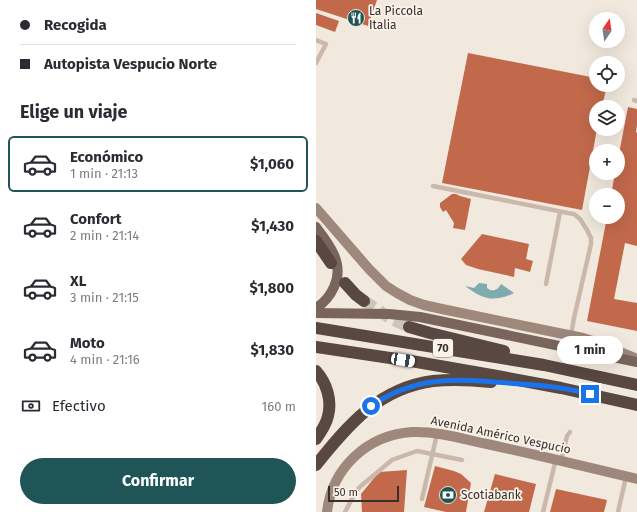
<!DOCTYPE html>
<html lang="es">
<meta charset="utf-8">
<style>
body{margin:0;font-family:"Fira Sans",sans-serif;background:#f7f7f7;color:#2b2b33;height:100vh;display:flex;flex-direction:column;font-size:15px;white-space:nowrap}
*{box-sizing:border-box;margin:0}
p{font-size:13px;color:#7c7c81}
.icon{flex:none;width:22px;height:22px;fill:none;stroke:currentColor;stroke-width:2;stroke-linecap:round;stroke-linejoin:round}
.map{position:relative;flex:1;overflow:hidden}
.details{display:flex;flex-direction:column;background:#fff;width:316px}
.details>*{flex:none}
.hud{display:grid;align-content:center;height:88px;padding:0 20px;background:#fff}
.needle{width:26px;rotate:13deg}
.controls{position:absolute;left:273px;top:12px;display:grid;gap:8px}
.controls a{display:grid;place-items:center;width:36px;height:36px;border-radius:50%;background:#fff;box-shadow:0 4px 16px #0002;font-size:20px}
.scale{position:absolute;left:12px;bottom:10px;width:71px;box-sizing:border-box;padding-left:4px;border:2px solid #382e2a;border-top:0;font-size:11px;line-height:14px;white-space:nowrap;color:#382e2a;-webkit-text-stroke:3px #faf3eb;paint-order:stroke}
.end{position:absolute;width:18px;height:18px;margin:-9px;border:5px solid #1a73e8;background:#fff;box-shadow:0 0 0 2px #fff}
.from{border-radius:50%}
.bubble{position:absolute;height:28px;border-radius:14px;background:#fff;box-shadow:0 4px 16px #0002;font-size:13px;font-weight:700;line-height:28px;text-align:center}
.car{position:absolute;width:12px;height:24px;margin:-12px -6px;border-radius:5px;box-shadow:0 0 3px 1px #0007;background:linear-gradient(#fff 24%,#345 0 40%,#fff 0 76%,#345 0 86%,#fff 0)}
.hud b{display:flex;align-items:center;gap:14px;height:38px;font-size:15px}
.hud b+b{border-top:1px solid #e1e1e2}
.hud i{width:10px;height:10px;background:#2b2b33}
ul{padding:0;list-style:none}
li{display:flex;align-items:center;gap:12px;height:56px;margin:0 8px 6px;padding:0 12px;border:2px solid transparent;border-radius:6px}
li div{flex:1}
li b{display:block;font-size:15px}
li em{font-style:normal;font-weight:700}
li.current{border-color:#205558}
li>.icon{width:36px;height:36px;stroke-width:1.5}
h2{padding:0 20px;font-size:18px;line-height:48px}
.pay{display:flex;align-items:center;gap:10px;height:44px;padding:0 20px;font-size:15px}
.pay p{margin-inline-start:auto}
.primary-button{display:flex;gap:8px;margin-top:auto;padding:8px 20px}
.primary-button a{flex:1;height:46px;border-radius:24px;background:#205558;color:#fff;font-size:16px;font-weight:700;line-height:46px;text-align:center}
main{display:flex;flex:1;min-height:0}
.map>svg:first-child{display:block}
.water{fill:#7eacae}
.building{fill:#c2694c}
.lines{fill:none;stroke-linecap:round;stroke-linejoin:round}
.motorway-tunnel{stroke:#cdc4ba;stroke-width:12;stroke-dasharray:12 6;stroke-linecap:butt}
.service{stroke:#cab9aa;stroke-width:4.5}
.secondary{stroke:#9e887c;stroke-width:10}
.primary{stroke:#79655b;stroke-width:10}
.motorway{stroke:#584841;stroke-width:12}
.route{stroke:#1a73e8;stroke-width:5}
.labels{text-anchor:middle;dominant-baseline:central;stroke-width:3.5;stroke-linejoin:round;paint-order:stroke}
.shield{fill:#faf3eb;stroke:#726964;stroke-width:1}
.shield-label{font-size:11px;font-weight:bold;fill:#382e2a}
.poi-label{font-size:12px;fill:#382e2a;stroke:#faf3eb;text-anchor:start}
.street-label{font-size:12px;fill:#382e2a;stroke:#faf3eb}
</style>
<main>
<section class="details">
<div class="hud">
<b><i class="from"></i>Recogida</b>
<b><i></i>Autopista Vespucio Norte</b>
</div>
<h2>Elige un viaje</h2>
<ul>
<li class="current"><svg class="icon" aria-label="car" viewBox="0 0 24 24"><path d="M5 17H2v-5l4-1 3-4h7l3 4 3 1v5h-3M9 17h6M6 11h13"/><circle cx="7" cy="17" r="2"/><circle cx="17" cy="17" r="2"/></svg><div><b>Económico</b><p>1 min · 21:13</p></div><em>$1,060</em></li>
<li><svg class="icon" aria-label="car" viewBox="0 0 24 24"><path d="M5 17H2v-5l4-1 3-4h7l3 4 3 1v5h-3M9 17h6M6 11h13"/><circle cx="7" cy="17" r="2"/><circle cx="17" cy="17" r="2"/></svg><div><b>Confort</b><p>2 min · 21:14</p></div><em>$1,430</em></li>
<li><svg class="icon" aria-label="car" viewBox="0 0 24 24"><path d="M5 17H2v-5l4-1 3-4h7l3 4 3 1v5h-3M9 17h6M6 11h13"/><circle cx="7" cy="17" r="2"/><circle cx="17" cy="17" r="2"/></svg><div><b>XL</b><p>3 min · 21:15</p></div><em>$1,800</em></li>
<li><svg class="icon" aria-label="car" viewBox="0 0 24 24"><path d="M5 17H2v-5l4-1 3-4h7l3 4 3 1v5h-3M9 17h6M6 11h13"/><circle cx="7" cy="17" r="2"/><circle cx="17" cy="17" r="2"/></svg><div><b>Moto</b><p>4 min · 21:16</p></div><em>$1,830</em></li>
</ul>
<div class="pay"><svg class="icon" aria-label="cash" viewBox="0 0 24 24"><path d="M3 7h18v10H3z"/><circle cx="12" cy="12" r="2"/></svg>Efectivo<p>160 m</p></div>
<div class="primary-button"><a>Confirmar</a></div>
</section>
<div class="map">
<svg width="321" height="512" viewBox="0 0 321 512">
<rect width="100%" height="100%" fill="#f2e9de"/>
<path class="water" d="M163,283L171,284V288L174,290C180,291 182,289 185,284L198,293C178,303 166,299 149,286L158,288Z"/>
<g class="building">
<polygon points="0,0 61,0 52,26 0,9"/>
<polygon points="0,13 23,21 19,32 0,25"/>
<polygon points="152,53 280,78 280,85 291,85 286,107 280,107 280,129 281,129 266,210 126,183"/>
<polygon points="312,107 321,109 321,125 320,132 321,133 321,246 309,243 298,299 321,303 321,331 271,321 291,217 302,217 302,195 295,195 299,173 302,173 302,159"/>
<polygon points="136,194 140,194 144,196 155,199 149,230 137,228 138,223 130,210 127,212 124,207 124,203"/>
<polygon points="166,234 213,244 210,259 217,261 214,272 199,268 198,277 162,269 150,265 145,259"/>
<polygon points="119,466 138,471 145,474 155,483 150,512 130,512 108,507"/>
<polygon points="91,470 88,512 46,512 45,494 63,472"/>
<polygon points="179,474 220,484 213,512 168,512"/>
<polygon points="240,489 291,500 288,512 234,512"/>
</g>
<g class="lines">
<polyline class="motorway-tunnel" points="48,301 74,318 93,327"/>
<g class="service">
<polyline points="0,40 10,44 0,63"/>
<polyline points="318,100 321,101"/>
<polyline points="117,186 252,213 258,214 264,219 271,230 275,238 275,244 258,318 255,335"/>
<polyline points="230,284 244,212"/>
<polyline points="245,461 251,436 254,432"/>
<polyline points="106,499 121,434"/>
<polyline points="29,512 40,491 45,486 76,460 84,457 101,451 146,460"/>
<polyline points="227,512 240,459"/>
<polyline points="302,512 310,477"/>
</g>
<g class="secondary">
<polyline points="0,208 53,269 70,286 81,293 94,300 108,305 126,309 267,338 280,342 321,359"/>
<path d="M11,512C16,468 51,435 96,432C121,431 147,439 171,444C221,455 271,467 321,479"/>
</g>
<g class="primary">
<path d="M0,227C13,244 29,264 18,287C14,296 8,303 0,308"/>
<polyline points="0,313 73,314 104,317 321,362"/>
</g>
<g class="motorway">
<polyline points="0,241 15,263"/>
<polyline points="29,283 40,295 48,301"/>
<polyline points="93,327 114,333 188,351"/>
<polyline points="0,328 228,365 321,385"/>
<polyline points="0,347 101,362 181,376 245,388 321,405"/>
<path d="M0,371C11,383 16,401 12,416C10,425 5,432 0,439"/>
<path d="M0,465C32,425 63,388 117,381C136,379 156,380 175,382"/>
</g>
</g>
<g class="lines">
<path class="route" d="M55,406C100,375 142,379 193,383C210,385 228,385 244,388C254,389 264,392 274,394"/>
</g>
<defs>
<g id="restaurant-disc" transform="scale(0.9)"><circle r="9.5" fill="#205558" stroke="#faf3eb"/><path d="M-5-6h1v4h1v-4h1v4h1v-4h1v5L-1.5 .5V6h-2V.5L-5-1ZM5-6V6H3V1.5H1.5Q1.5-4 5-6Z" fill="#fff"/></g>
<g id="bank-disc" transform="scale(0.9)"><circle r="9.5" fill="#205558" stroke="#faf3eb"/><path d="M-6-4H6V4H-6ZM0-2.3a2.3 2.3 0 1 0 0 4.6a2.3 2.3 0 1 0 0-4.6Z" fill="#fff"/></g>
</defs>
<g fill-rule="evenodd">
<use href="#restaurant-disc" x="40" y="18"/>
<use href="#bank-disc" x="132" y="495"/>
</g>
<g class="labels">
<rect class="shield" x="117" y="339" width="20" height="18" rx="3"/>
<g class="shield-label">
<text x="127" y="348">70</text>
</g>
<g class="poi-label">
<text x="53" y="11">La Piccola<tspan x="53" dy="14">Italia</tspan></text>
<text x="145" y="495">Scotiabank</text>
</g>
<g class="street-label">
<text transform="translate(185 435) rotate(12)">Avenida Américo Vespucio</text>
</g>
</g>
</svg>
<div class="controls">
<a><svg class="needle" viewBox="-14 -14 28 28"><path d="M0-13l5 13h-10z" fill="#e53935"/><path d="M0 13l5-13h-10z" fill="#7c7c81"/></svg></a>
<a><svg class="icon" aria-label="locate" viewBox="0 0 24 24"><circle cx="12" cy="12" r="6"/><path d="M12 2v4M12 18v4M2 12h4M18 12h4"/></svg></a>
<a><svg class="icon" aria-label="layers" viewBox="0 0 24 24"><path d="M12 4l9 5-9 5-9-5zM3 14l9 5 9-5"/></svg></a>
<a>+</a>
<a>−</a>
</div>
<div class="scale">50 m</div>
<i class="end from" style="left:55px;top:406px"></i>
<i class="end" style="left:274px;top:394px"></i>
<div class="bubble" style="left:241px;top:336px;width:66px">1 min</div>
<i class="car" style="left:87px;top:360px;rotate:99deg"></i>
</div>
</main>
